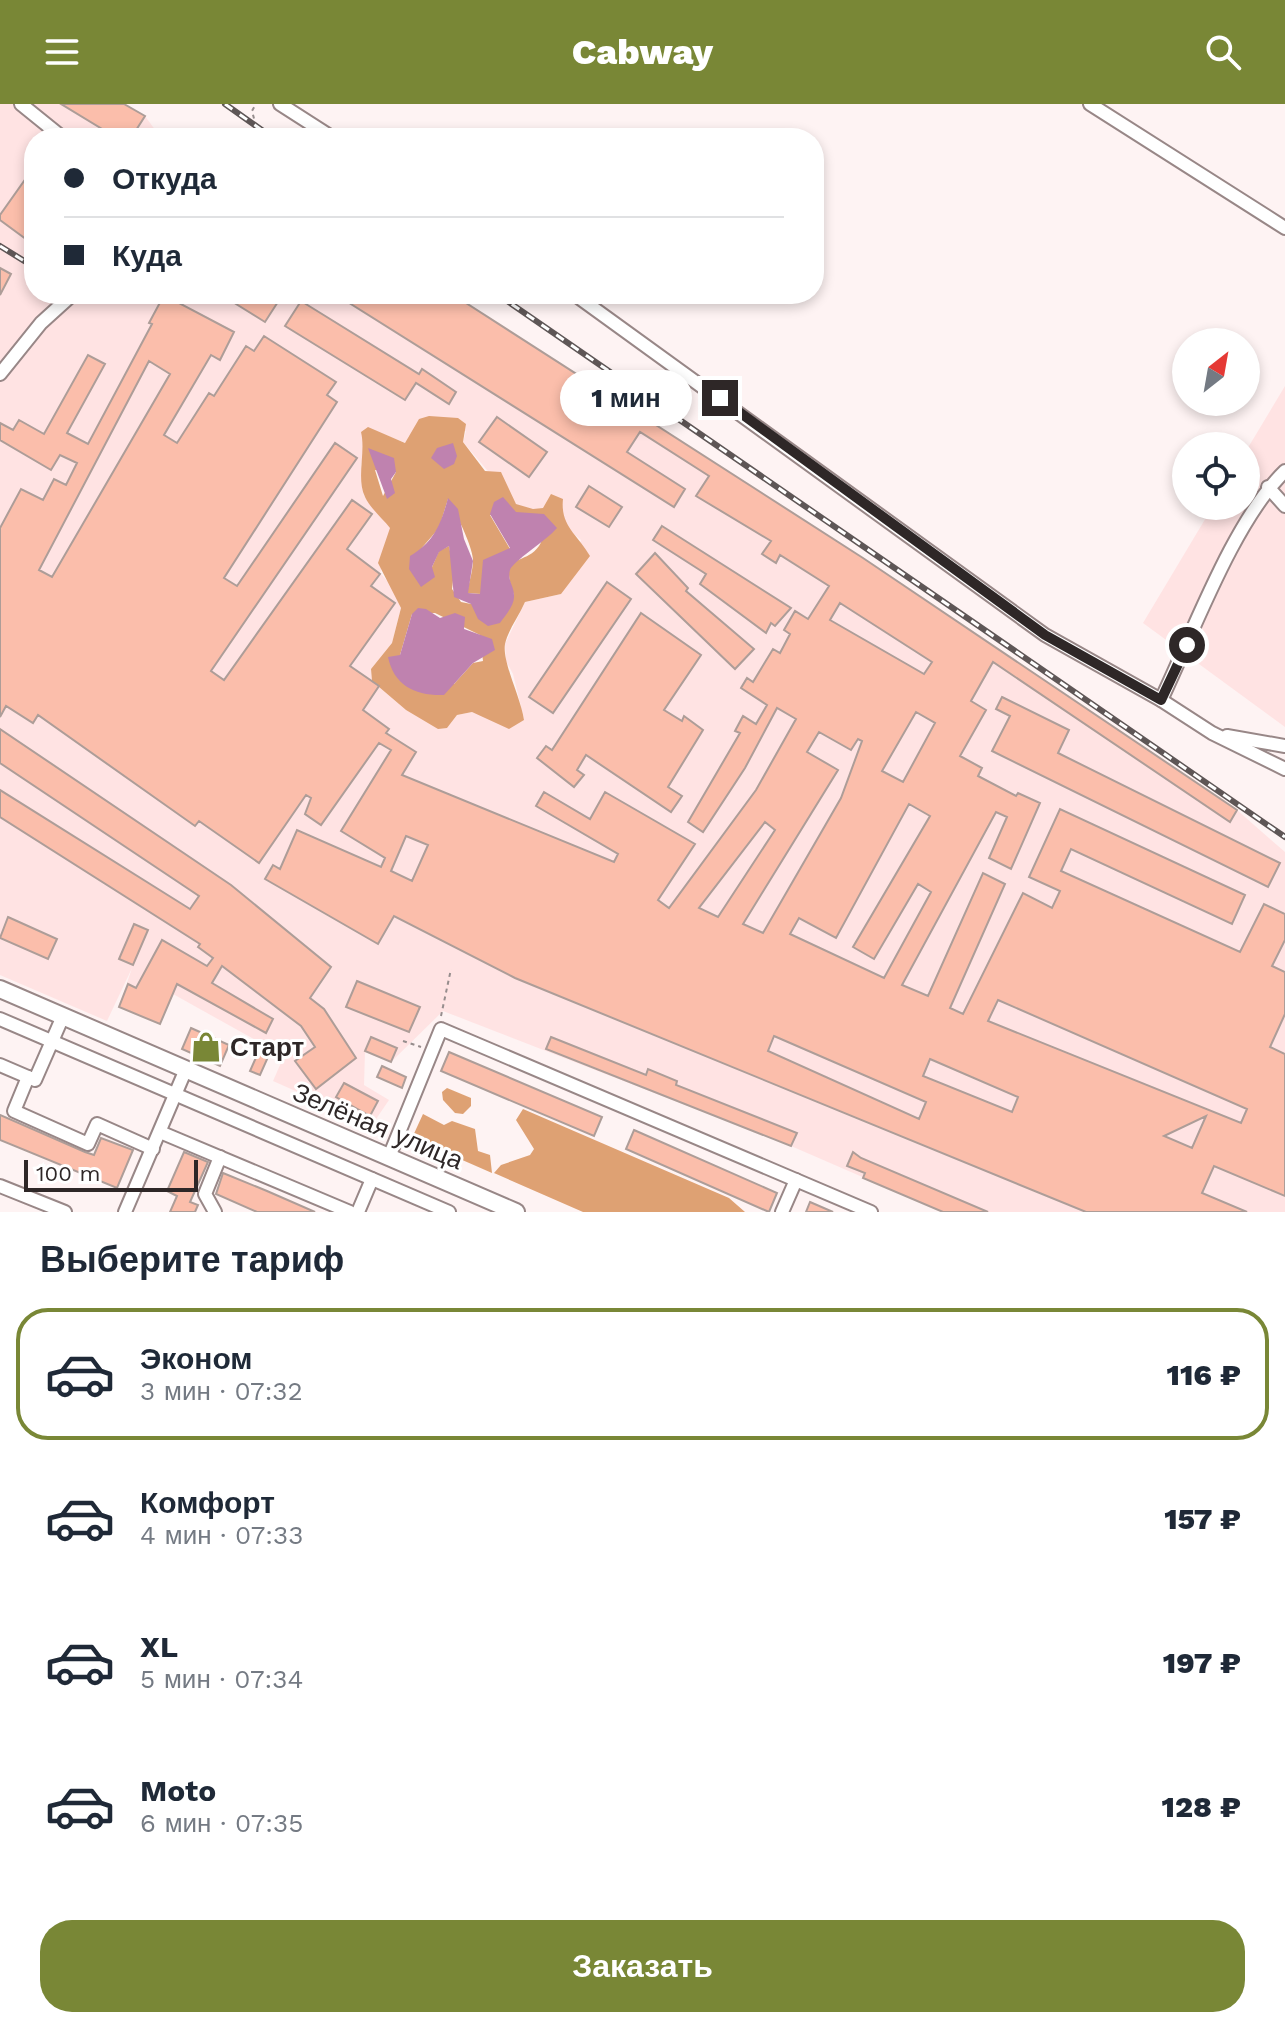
<!DOCTYPE html>
<html lang="ru">
<meta charset="utf-8">
<style>
body{margin:0;font-family:"Work Sans",sans-serif;background:#f6f6f7;color:#1f2937;height:100vh;display:flex;flex-direction:column;font-size:30px;white-space:nowrap}
*{box-sizing:border-box;margin:0}
p{font-size:26px;color:#747a83}
.icon{flex:none;width:44px;height:44px;fill:none;stroke:currentColor;stroke-width:2;stroke-linecap:round;stroke-linejoin:round}
.map{position:relative;height:1108px;overflow:hidden}
.panel{display:flex;flex-direction:column;background:#fff;flex:1}
.panel>*{flex:none}
.banner{position:absolute;left:24px;top:24px;width:800px;height:176px;border-radius:32px;box-shadow:0 4px 12px #0003;display:grid;align-content:center;height:176px;padding:0 40px;background:#fff}
.needle{width:52px;rotate:31deg}
.controls{position:absolute;left:1172px;top:224px;display:grid;gap:16px}
.controls a{display:grid;place-items:center;width:88px;height:88px;border-radius:50%;background:#fff;box-shadow:0 4px 12px #0003;font-size:40px}
.scale{position:absolute;left:24px;bottom:20px;width:174px;box-sizing:border-box;padding-left:8px;border:4px solid #2e2727;border-top:0;font-size:22px;line-height:28px;white-space:nowrap;color:#2e2727;-webkit-text-stroke:6px #fff;paint-order:stroke}
.end{position:absolute;width:36px;height:36px;margin:-18px;border:10px solid #2e2727;background:#fff;box-shadow:0 0 0 4px #fff}
.from{border-radius:50%}
.bubble{position:absolute;height:56px;border-radius:28px;background:#fff;box-shadow:0 4px 12px #0003;font-size:26px;font-weight:800;line-height:56px;text-align:center}
.banner b{display:flex;align-items:center;gap:28px;height:76px;font-size:30px}
.banner b+b{border-top:2px solid #e0e1e3}
.banner i{width:20px;height:20px;background:#1f2937}
ul{padding:0;list-style:none}
li{display:flex;align-items:center;gap:24px;height:132px;margin:0 16px 12px;padding:0 24px;border:4px solid transparent;border-radius:32px}
li div{flex:1}
li b{display:block;font-size:30px}
li em{font-style:normal;font-weight:800}
li.selected{border-color:#798736}
li>.icon{width:72px;height:72px;stroke-width:1.5}
h2{padding:0 40px;font-size:36px;line-height:96px}
.action{display:flex;gap:16px;margin-top:auto;padding:16px 40px}
.action a{flex:1;height:92px;border-radius:32px;background:#798736;color:#fff;font-size:32px;font-weight:800;line-height:92px;text-align:center}
header{display:flex;justify-content:space-between;align-items:center;height:104px;padding:0 40px;background:#798736;color:#fff;font-size:36px;font-weight:800}
.map>svg:first-child{display:block}
.built{fill:#ffe3e3;fill-rule:evenodd}
.forest{fill:#dea173;fill-rule:evenodd}
.water{fill:#bf82af}
.building{fill:#fbbeab;stroke:#ad9d98;stroke-width:2;fill-rule:evenodd}
.lines{fill:none;stroke-linecap:round;stroke-linejoin:round}
.minor-casing{stroke:#988787;stroke-width:16}
.major-casing{stroke:#988787;stroke-width:20}
.path{stroke:#968d8d;stroke-width:2;stroke-dasharray:4 4;stroke-linecap:butt}
.minor{stroke:#fff;stroke-width:12}
.major{stroke:#fff;stroke-width:16}
.rail-casing{stroke:#5e5656;stroke-width:6}
.rail{stroke:#fff;stroke-width:3;stroke-dasharray:9;stroke-linecap:butt}
.route{stroke:#2e2727;stroke-width:10}
.labels{text-anchor:middle;dominant-baseline:central;stroke-width:6;stroke-linejoin:round;paint-order:stroke}
.poi-label{font-size:26px;font-weight:bold;fill:#2e2727;stroke:#fff;text-anchor:start}
.street-label{font-size:26px;fill:#2e2727;stroke:#fff}
</style>
<header><svg class="icon" aria-label="menu" viewBox="0 0 24 24"><path d="M4 6h16M4 12h16M4 18h16"/></svg>Cabway<svg class="icon" aria-label="search" viewBox="0 0 24 24"><circle cx="10" cy="10" r="6"/><path d="M15 15l6 6"/></svg></header>
<div class="map">
<svg width="1285" height="1108" viewBox="0 0 1285 1108">
<rect width="100%" height="100%" fill="#fef3f3"/>
<g class="built">
<path d="M0,0H124L145,12L161,34H34V190H452L863,454L1237,706L1285,748V1108H943L791,1042L443,907L391,958L365,948L364,981L389,996L372,1021L273,977L284,952L173,890L160,920L119,903L132,864L107,917L0,871ZM466,327L463,338L516,400L533,406L543,404L581,436L561,490L525,498L505,540L506,557L513,570L524,615L490,614L472,608L457,611L447,624L406,606L372,577L371,565L392,539L401,504L390,480L380,469L391,424L364,392L361,361L365,345L380,329L406,339L409,332Z"/>
<polygon points="1285,282 1285,623 1143,519 1213,402 1246,402 1246,347"/>
</g>
<g class="forest">
<path d="M429,312L458,314L466,320L463,338L485,367L501,368L516,400L533,405L543,404L551,390L563,395C560,422 578,431 590,452L561,490L525,498C519,512 508,526 505,540C502,558 521,594 524,616L509,625L472,608L457,611L447,624L438,625L406,606L372,577L371,565L392,539L401,504L378,459L390,424C383,415 370,404 365,393C356,374 366,348 361,328L368,323L405,339L419,315ZM375,366L396,368L383,392ZM448,395C455,407 473,443 473,456C473,466 469,479 467,489L481,490L510,445L490,411L544,410C543,420 545,434 539,442C524,463 498,447 514,491L471,500L461,498L452,485L454,468L449,442L439,447L432,463L420,446L439,424ZM435,509L480,531L483,557L473,559L454,580L400,551L412,510Z"/>
<polygon points="447,984 471,994 471,1002 463,1010 455,1009 443,996 442,988"/>
<polygon points="523,1005 729,1094 745,1108 583,1108 494,1069 501,1061 530,1051 534,1045 516,1016"/>
<polygon points="423,1010 444,1021 452,1017 475,1025 478,1047 490,1051 492,1069 412,1034"/>
</g>
<g class="water">
<polygon points="453,339 457,352 454,360 444,365 431,354 437,344"/>
<polygon points="368,344 394,354 396,368 391,375 395,389 387,395"/>
<path d="M503,393L516,408L544,410L557,424C547,436 512,458 510,466C507,476 514,482 514,491C515,501 505,512 500,519L488,522L478,515L471,500L454,493L449,442L439,448L432,463L435,473L421,483L409,465L410,452C434,438 441,420 448,394L458,405L464,435L473,457L468,489L480,490L483,456L510,444L490,410L494,398Z"/>
<path d="M418,504L426,505L440,514L455,509L465,513L464,525L492,535L495,546L473,559L444,591C416,592 394,582 388,553L400,551L412,510Z"/>
</g>
<g class="building">
<polygon points="61,0 124,0 145,12 131,34 117,34"/>
<polygon points="34,63 34,141 0,116 0,111"/>
<polygon points="0,164 11,170 0,191"/>
<polygon points="220,190 283,190 265,218"/>
<path d="M335,190H452L863,454L1237,706L1230,718L993,558L971,597L986,606L960,652L982,664L978,672L1016,692L1018,689L1040,699L1011,765L989,754L1007,713L996,708L902,881L928,892L983,769L1005,780L950,904L963,910L1023,789L1052,804L1060,787L1029,773L1060,705L1245,791L1232,820L1071,745L1061,767L1240,848L1264,800L1285,810V836L1272,862L1285,868V910L1270,943L1285,950V1092L1214,1062L1202,1089L1247,1108H1086L515,874L394,812L378,840L265,775L273,761L280,765L297,726L381,763L385,754L341,727L391,646L379,639L321,721L305,710L311,694L306,691L259,759L199,717L195,722L38,611L33,619L6,602L0,613V424L21,385L43,396L54,375L66,381L77,359L60,351L51,366L0,336V319L13,326L19,316L44,330L88,251L105,260L67,329L88,340L152,220L149,219L164,191L234,228L220,256L211,251L164,331L177,339L209,289L214,292L246,242L254,247L264,232L336,278L327,291L337,298L224,474L237,482L335,339L357,354L211,567L224,576L352,396L372,410L347,445L380,470L371,482L395,499L350,562L379,582L363,606L389,625L386,629L416,648L402,671L614,758L618,750L536,702L544,688L590,715L605,688L695,740L658,796L669,804L756,686L796,615L777,604L745,664L703,728L688,718L740,629L735,627L743,612L756,620L767,601L741,584L747,574L753,578L773,545L780,549L790,530L784,526L795,507L808,515L829,482L780,451L776,459L762,450L771,437L696,392L709,372L640,328L627,348L685,385L674,403ZM149,257L170,270L52,473L39,466ZM840,499L932,558L924,570L830,516ZM916,608L935,619L903,678L882,667ZM819,628L851,646L858,635L862,637L841,694L763,829L743,820L838,666L807,648ZM909,700L930,712L853,843L874,855L918,780L931,788L884,874L790,830L799,814L836,834ZM765,718L775,726L718,813L699,804ZM406,732L428,741L412,777L391,767ZM998,896L1247,1005L1241,1019L988,917ZM774,932L926,998L919,1015L768,947ZM930,955L1018,993L1012,1008L923,972ZM1206,1012L1192,1044L1164,1032Z"/>
<polygon points="301,197 419,270 422,265 456,288 449,300 416,279 405,296 285,222"/>
<polygon points="497,313 547,348 529,373 479,338"/>
<polygon points="589,382 622,403 609,423 576,403"/>
<polygon points="662,422 791,504 775,522 771,519 766,529 700,480 706,470 653,436"/>
<polygon points="655,449 688,484 686,487 754,545 735,565 636,470"/>
<polygon points="607,478 631,495 553,609 529,593"/>
<polygon points="641,509 701,551 664,606 682,617 684,612 703,626 668,683 682,692 671,708 586,651 577,666 584,671 574,683 537,654 546,642 552,646"/>
<polygon points="1002,593 1069,626 1058,649 1280,759 1268,783 992,647 1010,612 996,605"/>
<polygon points="0,625 231,781 331,863 310,894 324,905 356,954 316,985 295,957 315,943 301,922 222,862 212,879 273,915 266,929 177,880 160,920 119,903 128,880 136,884 162,836 207,862 213,854 198,843 200,840 0,713 0,686 190,805 199,792 0,659"/>
<polygon points="8,813 57,835 48,855 0,834"/>
<polygon points="134,820 148,826 133,861 119,855"/>
<polygon points="357,877 420,903 409,928 346,903"/>
<polygon points="191,924 229,941 220,962 182,945"/>
<polygon points="371,933 397,944 391,958 365,947"/>
<polygon points="551,933 646,971 648,965 677,977 676,981 797,1029 791,1042 546,945"/>
<polygon points="449,948 602,1013 594,1032 441,967"/>
<polygon points="258,949 268,953 260,971 250,967"/>
<polygon points="382,962 406,973 402,984 377,973"/>
<polygon points="344,979 378,997 370,1012 336,993"/>
<polygon points="0,1011 85,1048 94,1051 101,1034 133,1046 117,1084 0,1036"/>
<polygon points="634,1026 777,1089 769,1108 626,1045"/>
<polygon points="184,1048 208,1058 190,1098 198,1101 195,1108 170,1108 177,1092 167,1087"/>
<polygon points="853,1048 861,1054 988,1108 943,1108 863,1074 865,1069 847,1062"/>
<polygon points="223,1069 267,1087 315,1108 257,1108 216,1090"/>
<polygon points="810,1098 833,1108 806,1108"/>
</g>
<g class="lines">
<g class="minor-casing">
<g id="minor">
<polyline points="21,0 63,34"/>
<polyline points="280,0 333,34"/>
<polyline points="1090,0 1285,124"/>
<polyline points="574,190 1045,531 1161,596 1212,629 1285,665"/>
<polyline points="0,270 41,219 73,190"/>
<polyline points="1268,383 1285,402"/>
<path d="M1161,596C1193,529 1234,416 1285,367"/>
<polyline points="1227,632 1285,642"/>
<polyline points="0,915 449,1108"/>
<polyline points="0,961 35,976 63,912"/>
<polyline points="28,973 14,1007 88,1040 97,1020 153,1045"/>
<polyline points="160,1028 350,1108"/>
<polyline points="389,1053 441,925 871,1108"/>
<polyline points="0,1082 65,1108"/>
<polyline points="125,1108 186,965"/>
<polyline points="215,1108 205,1090 220,1053"/>
<polyline points="358,1108 372,1075"/>
<polyline points="782,1108 796,1076"/>
</g>
</g>
<g class="major-casing">
<polyline id="major" points="0,885 516,1108"/>
</g>
<g class="path">
<polyline points="245,34 256,22 252,7 256,0"/>
<polyline points="441,912 451,865"/>
<polyline points="403,937 421,943"/>
</g>
<use href="#minor" class="minor"/>
<use href="#major" class="major"/>
<g class="rail-casing">
<g id="rail">
<polyline points="225,0 273,34"/>
<polyline points="0,142 34,163"/>
<polyline points="497,190 1285,733"/>
</g>
</g>
<use href="#rail" class="rail"/>
</g>
<g class="lines">
<polyline class="route" points="720,294 1045,531 1161,596 1187,541"/>
</g>
<defs>
<g id="shop-bare" transform="scale(2.4)"><path d="M-5-2.5h2.3a2.7 3.5 0 0 1 5.4 0H5L5.5 6h-11ZM-1.5-2.5h3a1.5 2.3 0 0 0-3 0Z" fill="#798736" stroke="#fff" stroke-width="2.5" paint-order="stroke"/></g>
</defs>
<g fill-rule="evenodd">
<use href="#shop-bare" x="206" y="943"/>
</g>
<g class="labels">
<g class="poi-label">
<text x="230" y="943">Старт</text>
</g>
<g class="street-label">
<text transform="translate(378 1022) rotate(23)">Зелёная улица</text>
</g>
</g>
</svg>
<div class="controls">
<a><svg class="needle" viewBox="-14 -14 28 28"><path d="M0-13l5 13h-10z" fill="#e53935"/><path d="M0 13l5-13h-10z" fill="#747a83"/></svg></a>
<a><svg class="icon" aria-label="locate" viewBox="0 0 24 24"><circle cx="12" cy="12" r="6"/><path d="M12 2v4M12 18v4M2 12h4M18 12h4"/></svg></a>
</div>
<div class="scale">100 m</div>
<i class="end from" style="left:1187px;top:541px"></i>
<i class="end" style="left:720px;top:294px"></i>
<div class="bubble" style="left:560px;top:266px;width:132px">1 мин</div>
<div class="banner">
<b><i class="from"></i>Откуда</b>
<b><i></i>Куда</b>
</div>
</div>
<section class="panel">
<h2>Выберите тариф</h2>
<ul>
<li class="selected"><svg class="icon" aria-label="car" viewBox="0 0 24 24"><path d="M5 17H2v-5l4-1 3-4h7l3 4 3 1v5h-3M9 17h6M6 11h13"/><circle cx="7" cy="17" r="2"/><circle cx="17" cy="17" r="2"/></svg><div><b>Эконом</b><p>3 мин · 07:32</p></div><em>116 ₽</em></li>
<li><svg class="icon" aria-label="car" viewBox="0 0 24 24"><path d="M5 17H2v-5l4-1 3-4h7l3 4 3 1v5h-3M9 17h6M6 11h13"/><circle cx="7" cy="17" r="2"/><circle cx="17" cy="17" r="2"/></svg><div><b>Комфорт</b><p>4 мин · 07:33</p></div><em>157 ₽</em></li>
<li><svg class="icon" aria-label="car" viewBox="0 0 24 24"><path d="M5 17H2v-5l4-1 3-4h7l3 4 3 1v5h-3M9 17h6M6 11h13"/><circle cx="7" cy="17" r="2"/><circle cx="17" cy="17" r="2"/></svg><div><b>XL</b><p>5 мин · 07:34</p></div><em>197 ₽</em></li>
<li><svg class="icon" aria-label="car" viewBox="0 0 24 24"><path d="M5 17H2v-5l4-1 3-4h7l3 4 3 1v5h-3M9 17h6M6 11h13"/><circle cx="7" cy="17" r="2"/><circle cx="17" cy="17" r="2"/></svg><div><b>Moto</b><p>6 мин · 07:35</p></div><em>128 ₽</em></li>
</ul>
<div class="action"><a>Заказать</a></div>
</section>
